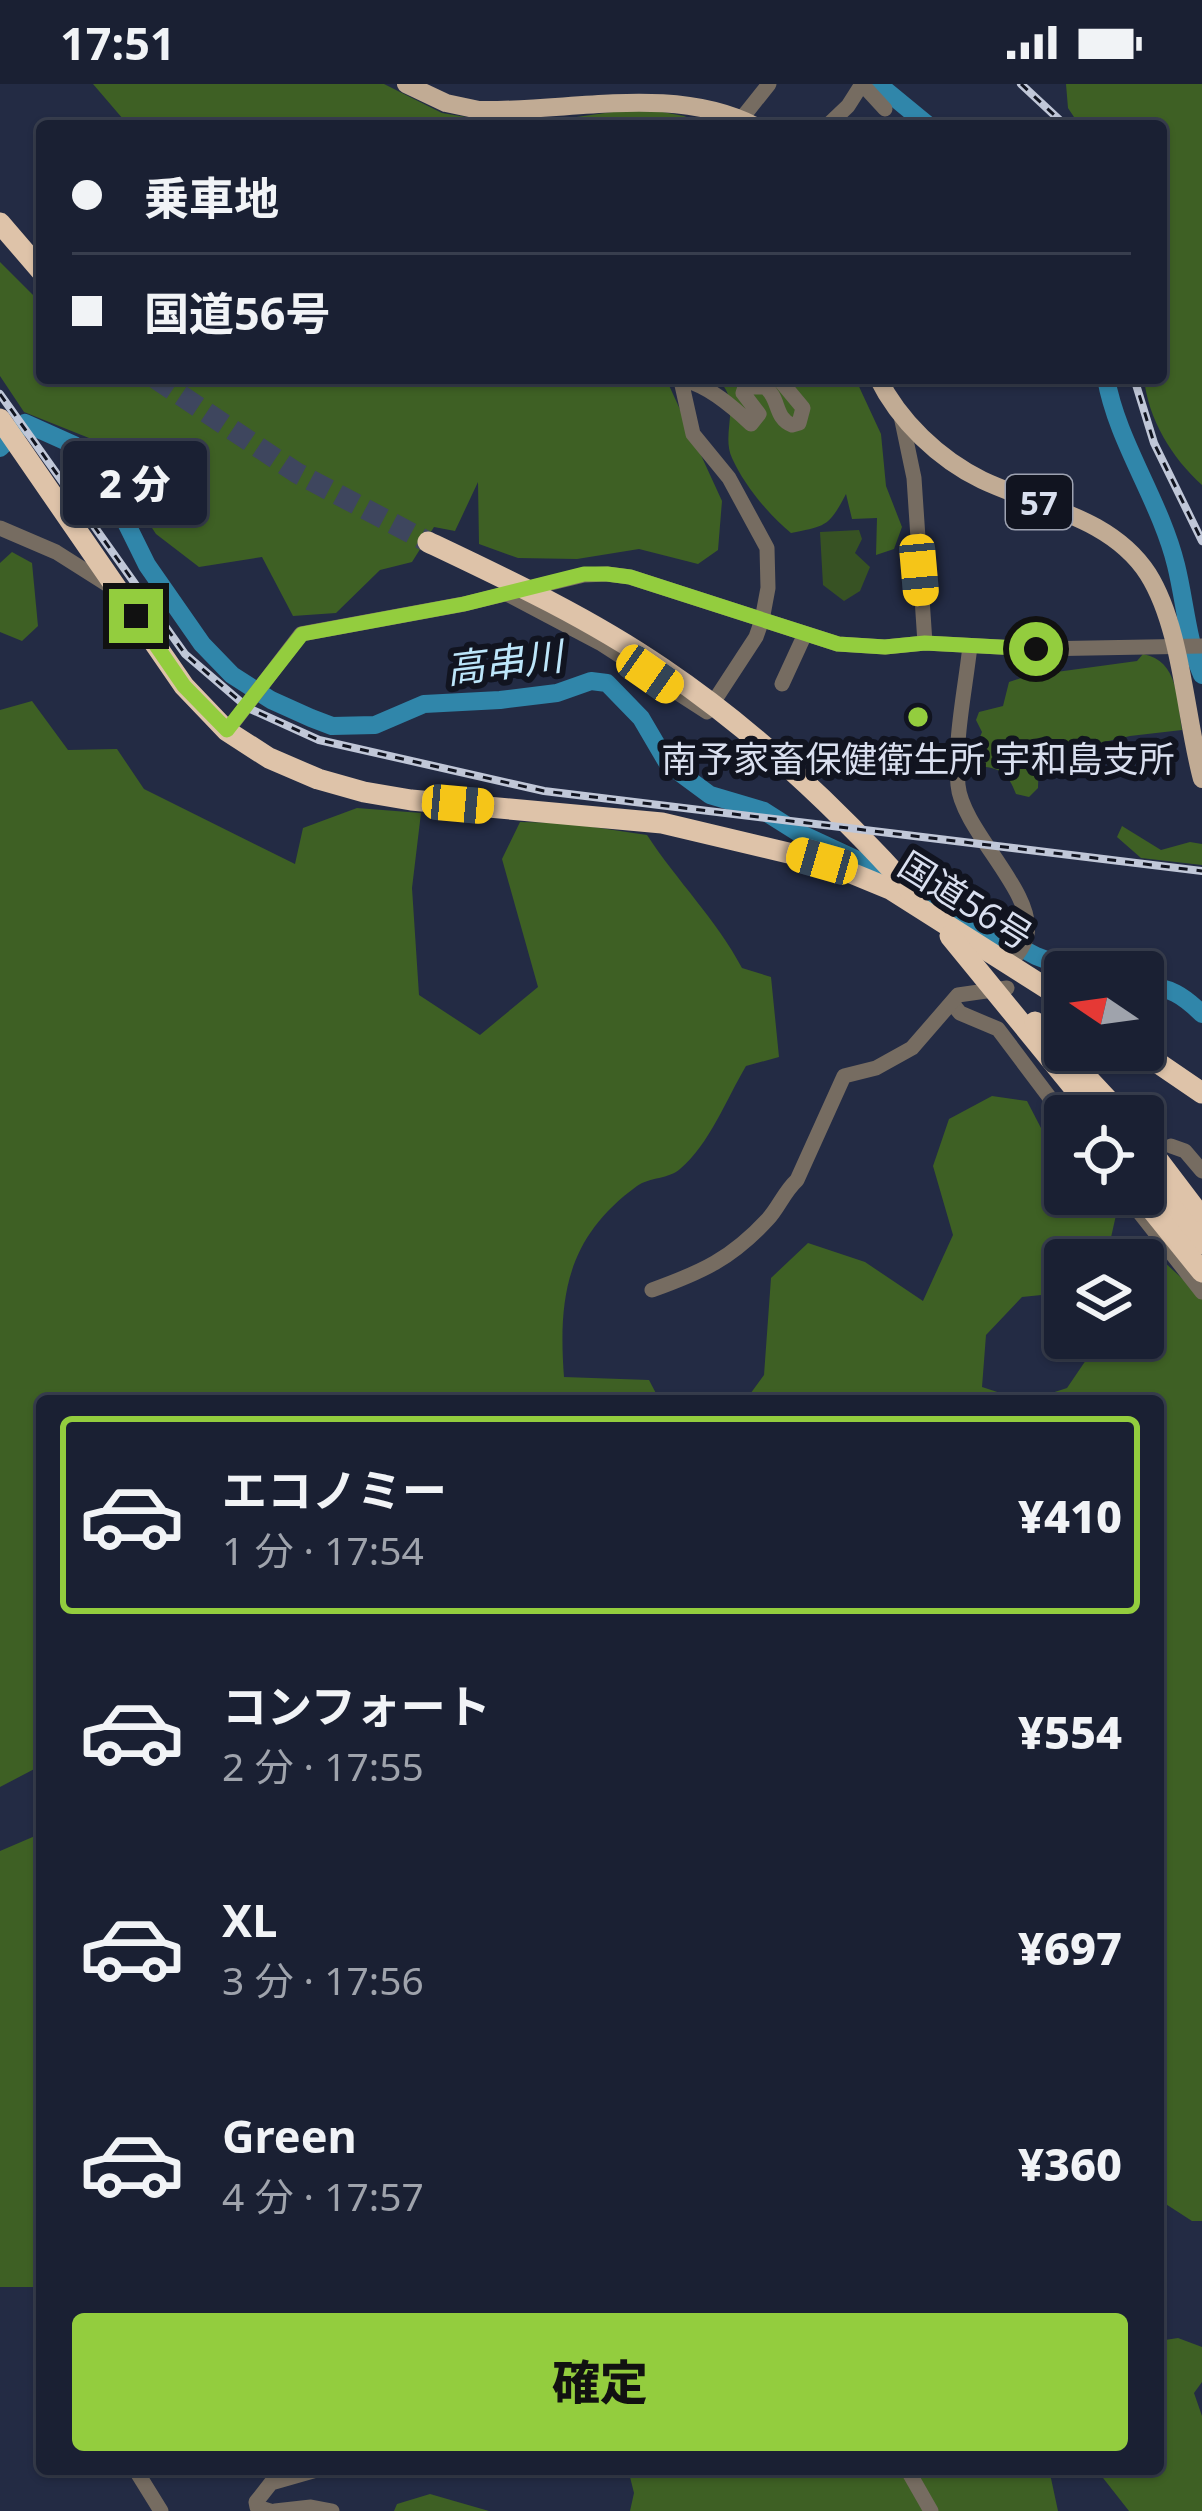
<!DOCTYPE html>
<html lang="ja">
<meta charset="utf-8">
<style>
body{margin:0;font-family:"Noto Sans","Noto Sans JP",sans-serif;background:#23283b;color:#f1f3f6;height:100vh;display:flex;flex-direction:column;font-size:45px;white-space:nowrap}
*{box-sizing:border-box;margin:0}
p{font-size:39px;color:#9fa3ac}
.icon{flex:none;width:66px;height:66px;fill:none;stroke:currentColor;stroke-width:2;stroke-linecap:round;stroke-linejoin:round}
.map{position:relative;flex:1;overflow:hidden}
.sheet{position:absolute;left:36px;top:1311px;width:1128px;height:1080px;display:flex;flex-direction:column;background:#1a2033;border-radius:12px;box-shadow:0 3px 9px #0004,0 0 0 3px #383e4e}
.sheet>*{flex:none}
.guide{position:absolute;left:36px;top:36px;width:1131px;height:264px;border-radius:12px;box-shadow:0 3px 9px #0004,0 0 0 3px #383e4e;display:grid;align-content:center;height:264px;padding:0 36px;background:#1a2033}
.needle{width:78px;rotate:283deg}
.fabs{position:absolute;left:1044px;top:867px;display:grid;gap:24px}
.fabs a{display:grid;place-items:center;width:120px;height:120px;border-radius:12px;background:#1a2033;box-shadow:0 3px 9px #0004,0 0 0 3px #383e4e;font-size:60px}
.end{position:absolute;width:54px;height:54px;margin:-27px;border:15px solid #93cd3e;background:#111;box-shadow:0 0 0 6px #111}
.from{border-radius:50%}
.bubble{position:absolute;height:84px;border-radius:12px;background:#1a2033;box-shadow:0 3px 9px #0004,0 0 0 3px #383e4e;font-size:39px;font-weight:800;line-height:84px;text-align:center}
.car{position:absolute;width:36px;height:72px;margin:-36px -18px;border-radius:15px;box-shadow:0 0 9px 3px #0007;background:linear-gradient(#f5c518 24%,#345 0 40%,#f5c518 0 76%,#345 0 86%,#f5c518 0)}
.guide b{display:flex;align-items:center;gap:42px;height:114px;font-size:45px}
.guide b+b{border-top:3px solid #383e4e}
.guide i{width:30px;height:30px;background:#f1f3f6}
ul{padding:21px 0 0;list-style:none}
li{display:flex;align-items:center;gap:36px;height:198px;margin:0 24px 18px;padding:0 12px;border:6px solid transparent;border-radius:12px}
li div{flex:1}
li b{display:block;font-size:45px}
li em{font-style:normal;font-weight:800}
li.selected{border-color:#93cd3e}
li>.icon{width:108px;height:108px;stroke-width:1.5}
.cta{display:flex;gap:24px;margin-top:auto;padding:24px 36px}
.cta a{flex:1;height:138px;border-radius:12px;background:#93cd3e;color:#111;font-size:48px;font-weight:800;line-height:138px;text-align:center}
.status{display:flex;justify-content:space-between;align-items:center;height:84px;padding:0 60px;background:#1a2033;direction:ltr}
.status svg{height:33px;fill:currentColor}
.map>svg:first-child{display:block}
.green{fill:#375223}
.forest{fill:#3e6024}
.lines{fill:none;stroke-linecap:round;stroke-linejoin:round}
.river{stroke:#3086aa;stroke-width:18}
.highway-tunnel{stroke:#3e465e;stroke-width:21;stroke-dasharray:21 10;stroke-linecap:butt}
.minor{stroke:#766c61;stroke-width:15}
.major{stroke:#c1ab94;stroke-width:18}
.highway{stroke:#dec3a9;stroke-width:21}
.rail-casing{stroke:#c0c7d8;stroke-width:8}
.rail{stroke:#111420;stroke-width:3;stroke-dasharray:9;stroke-linecap:butt}
.route{stroke:#93cd3e;stroke-width:15}
.poi-dot{fill:#93cd3e;stroke:#111420;stroke-width:4.5}
.labels{text-anchor:middle;dominant-baseline:central;stroke-width:12;stroke-linejoin:round;paint-order:stroke}
.shield{fill:#111420;stroke:#9da2b1;stroke-width:3}
.shield-label{font-size:33px;font-weight:bold;fill:#d9dfef}
.poi-label{font-size:36px;fill:#d9dfef;stroke:#111420}
.street-label{font-size:36px;fill:#d9dfef;stroke:#111420}
.water-label{font-size:39px;font-style:italic;fill:#bde6fa;stroke:#111420}
</style>
<div class="status"><b>17:51</b><svg viewBox="0 0 49 12"><path d="M0 12V9h3v3zM5 12V6h3v6zM10 12V3h3v9zM15 12V0h3v12zM26 1h20v11H26zM47 4h2v5h-2z"/></svg></div>
<div class="map">
<svg width="1202" height="2427" viewBox="0 0 1202 2427">
<rect width="100%" height="100%" fill="#232b44"/>
<polygon class="green" points="859,446 862,455 855,469 870,483 860,507 844,517 823,501 820,448"/>
<g class="forest">
<polygon points="93,0 384,0 442,29 490,37 555,36 641,24 684,32 709,42 129,42"/>
<path d="M1066,0H1202V401C1172,374 1148,335 1144,294H1161V42H1080L1068,24Z"/>
<polygon points="0,178 42,220 42,294 670,294 667,297 722,417 718,466 698,480 639,465 577,475 518,474 479,460 478,398 455,447 434,443 412,478 380,486 336,529 293,532 262,473 199,483 156,450 94,356 24,328 0,292"/>
<path d="M716,294H855L881,350L886,402L902,443L894,465L876,471L877,434L852,435L846,410C829,442 827,442 791,449C769,431 744,401 732,374C720,348 744,317 716,294Z"/>
<polygon points="12,468 32,479 38,542 22,557 0,548 0,479"/>
<path d="M1143,570C1179,577 1177,616 1182,646L1130,652L1039,673L1038,704L1029,713L1016,710C1008,689 1001,684 978,682L975,665L982,648L976,636L979,628L1003,622L1009,598L1027,592L1137,577Z"/>
<path d="M32,617L68,666L117,665L144,705L295,780L303,744L357,724L421,729L412,804L419,911L480,951L538,903L502,775L520,738L566,739L647,751C677,797 716,835 742,884L771,893L779,973L746,982C727,1014 709,1061 680,1085C669,1095 650,1093 637,1102C567,1153 558,1212 564,1293L649,1296L660,1317H42V1681L0,1703V626Z"/>
<polygon points="1122,742 1161,766 1190,758 1202,760 1202,781 1141,774 1117,753"/>
<polygon points="992,1012 1027,1017 1056,1073 1065,1081 1065,1110 1095,1110 1116,1131 1110,1158 1092,1176 1065,1176 1065,1205 1061,1209 1022,1213 986,1251 982,1303 1025,1317 745,1317 764,1291 771,1194 808,1159 865,1178 923,1217 953,1151 933,1082 949,1035"/>
<polygon points="1161,1175 1202,1213 1202,2137 1192,2137 1158,2115 1158,1317 1027,1317 1067,1304 1101,1254 1143,1254 1143,1197"/>
<polygon points="42,1749 42,2203 0,2203 0,1767"/>
<polygon points="1178,2254 1202,2263 1202,2298 1194,2309 1202,2332 1202,2427 1129,2427 1096,2385 1158,2385 1158,2257"/>
<polygon points="628,2385 1049,2385 1058,2427 630,2427 634,2409"/>
<polygon points="430,2410 489,2427 394,2427 397,2420"/>
</g>
<g class="lines">
<g class="river">
<polyline points="878,0 929,42"/>
<path d="M1106,294C1117,358 1160,416 1176,481C1185,517 1187,556 1202,591"/>
<polyline points="0,364 25,339 74,361 100,386 147,481 202,560 232,591 271,616 311,634 332,642 375,641 424,620 500,616 557,609 591,597 607,599 641,634 668,680 710,711 764,727 797,748 935,812 989,847 1036,872 1078,888"/>
<path d="M1143,902C1169,902 1184,912 1202,930"/>
</g>
<polyline class="highway-tunnel" points="155,294 297,389 428,458"/>
<g class="minor">
<polyline points="742,34 769,0"/>
<polyline points="827,42 848,22 862,0 885,25"/>
<polyline points="901,332 914,394 925,559"/>
<polyline points="0,444 56,468 116,506"/>
<path d="M507,510L600,559L707,628L756,553L762,536L768,504L767,464L729,394L693,350L682,301L687,297C710,303 733,323 751,340L759,330L743,309L745,303H765C780,314 774,334 792,341L799,339L803,324L778,294"/>
<path d="M970,562C965,607 954,656 958,701C962,746 1035,808 1027,850C1025,862 1016,872 1009,881"/>
<polyline points="782,600 805,550"/>
<polyline points="227,647 301,550 464,520 584,491 607,490 630,493 838,560 885,563 925,559 1036,565 1202,562"/>
<polyline points="952,919 960,929 998,945 1065,1034"/>
<polyline points="1171,1062 1185,1067 1202,1087"/>
<polyline points="1125,1110 1202,1208"/>
<path d="M652,1206C702,1188 731,1175 768,1135C779,1123 784,1108 797,1096L844,992L876,984L912,964L958,911L1007,904"/>
<polyline points="135,2385 161,2427"/>
<polyline points="907,2385 931,2427"/>
<polyline points="270,2427 257,2423 256,2418 271,2399 320,2385"/>
<polyline points="275,2427 311,2423 332,2427"/>
</g>
<g class="major">
<path d="M406,0L446,19L479,26C571,28 673,0 755,42"/>
<path d="M878,294C899,337 939,375 982,396C1039,423 1111,433 1148,490C1182,544 1185,632 1202,695"/>
</g>
<g class="highway">
<polyline points="0,139 42,188"/>
<polyline points="0,335 184,602 227,647 269,674 318,695 364,708 411,716 662,739 822,777 890,805 1065,916"/>
<path d="M428,458C508,496 589,534 662,584C757,648 838,725 914,810"/>
<polyline points="950,852 1097,1032"/>
<polyline points="1035,938 1123,1032"/>
<polyline points="1139,966 1202,1009"/>
<polyline points="1143,1056 1202,1134"/>
<polyline points="1143,1089 1202,1160"/>
<polyline points="1139,1110 1202,1188"/>
</g>
<g class="rail-casing">
<g id="rail">
<polyline points="1021,0 1066,42"/>
<polyline points="1134,294 1154,359 1202,457"/>
<polyline points="0,310 185,570 248,624 319,656 544,707 1202,787"/>
</g>
</g>
<use href="#rail" class="rail"/>
</g>
<g class="lines">
<polyline class="route" points="136,532 184,602 227,646 302,550 464,520 584,490 607,490 630,493 838,560 885,563 925,559 1036,565"/>
</g>
<circle class="poi-dot" cx="918" cy="633" r="12"/>
<g class="labels">
<rect class="shield" x="1006" y="391" width="66" height="54" rx="9"/>
<g class="shield-label">
<text x="1039" y="418">57</text>
</g>
<g class="poi-label">
<text x="918" y="674">南予家畜保健衛生所 宇和島支所</text>
</g>
<g class="street-label">
<text transform="translate(966 816) rotate(32)">国道56号</text>
</g>
<g class="water-label">
<text transform="translate(504 577) rotate(-7)">高串川</text>
</g>
</g>
</svg>
<div class="fabs">
<a><svg class="needle" viewBox="-14 -14 28 28"><path d="M0-13l5 13h-10z" fill="#e53935"/><path d="M0 13l5-13h-10z" fill="#9fa3ac"/></svg></a>
<a><svg class="icon" aria-label="locate" viewBox="0 0 24 24"><circle cx="12" cy="12" r="6"/><path d="M12 2v4M12 18v4M2 12h4M18 12h4"/></svg></a>
<a><svg class="icon" aria-label="layers" viewBox="0 0 24 24"><path d="M12 4l9 5-9 5-9-5zM3 14l9 5 9-5"/></svg></a>
</div>
<i class="end from" style="left:1036px;top:565px"></i>
<i class="end" style="left:136px;top:532px"></i>
<div class="bubble" style="left:63px;top:357px;width:144px">2 分</div>
<i class="car" style="left:919px;top:486px;rotate:175deg"></i>
<i class="car" style="left:650px;top:590px;rotate:125deg"></i>
<i class="car" style="left:458px;top:720px;rotate:95deg"></i>
<i class="car" style="left:822px;top:777px;rotate:286deg"></i>
<div class="guide">
<b><i class="from"></i>乗車地</b>
<b><i></i>国道56号</b>
</div>
<section class="sheet">
<ul>
<li class="selected"><svg class="icon" aria-label="car" viewBox="0 0 24 24"><path d="M5 17H2v-5l4-1 3-4h7l3 4 3 1v5h-3M9 17h6M6 11h13"/><circle cx="7" cy="17" r="2"/><circle cx="17" cy="17" r="2"/></svg><div><b>エコノミー</b><p>1 分 · 17:54</p></div><em>¥410</em></li>
<li><svg class="icon" aria-label="car" viewBox="0 0 24 24"><path d="M5 17H2v-5l4-1 3-4h7l3 4 3 1v5h-3M9 17h6M6 11h13"/><circle cx="7" cy="17" r="2"/><circle cx="17" cy="17" r="2"/></svg><div><b>コンフォート</b><p>2 分 · 17:55</p></div><em>¥554</em></li>
<li><svg class="icon" aria-label="car" viewBox="0 0 24 24"><path d="M5 17H2v-5l4-1 3-4h7l3 4 3 1v5h-3M9 17h6M6 11h13"/><circle cx="7" cy="17" r="2"/><circle cx="17" cy="17" r="2"/></svg><div><b>XL</b><p>3 分 · 17:56</p></div><em>¥697</em></li>
<li><svg class="icon" aria-label="car" viewBox="0 0 24 24"><path d="M5 17H2v-5l4-1 3-4h7l3 4 3 1v5h-3M9 17h6M6 11h13"/><circle cx="7" cy="17" r="2"/><circle cx="17" cy="17" r="2"/></svg><div><b>Green</b><p>4 分 · 17:57</p></div><em>¥360</em></li>
</ul>
<div class="cta"><a>確定</a></div>
</section>
</div>
